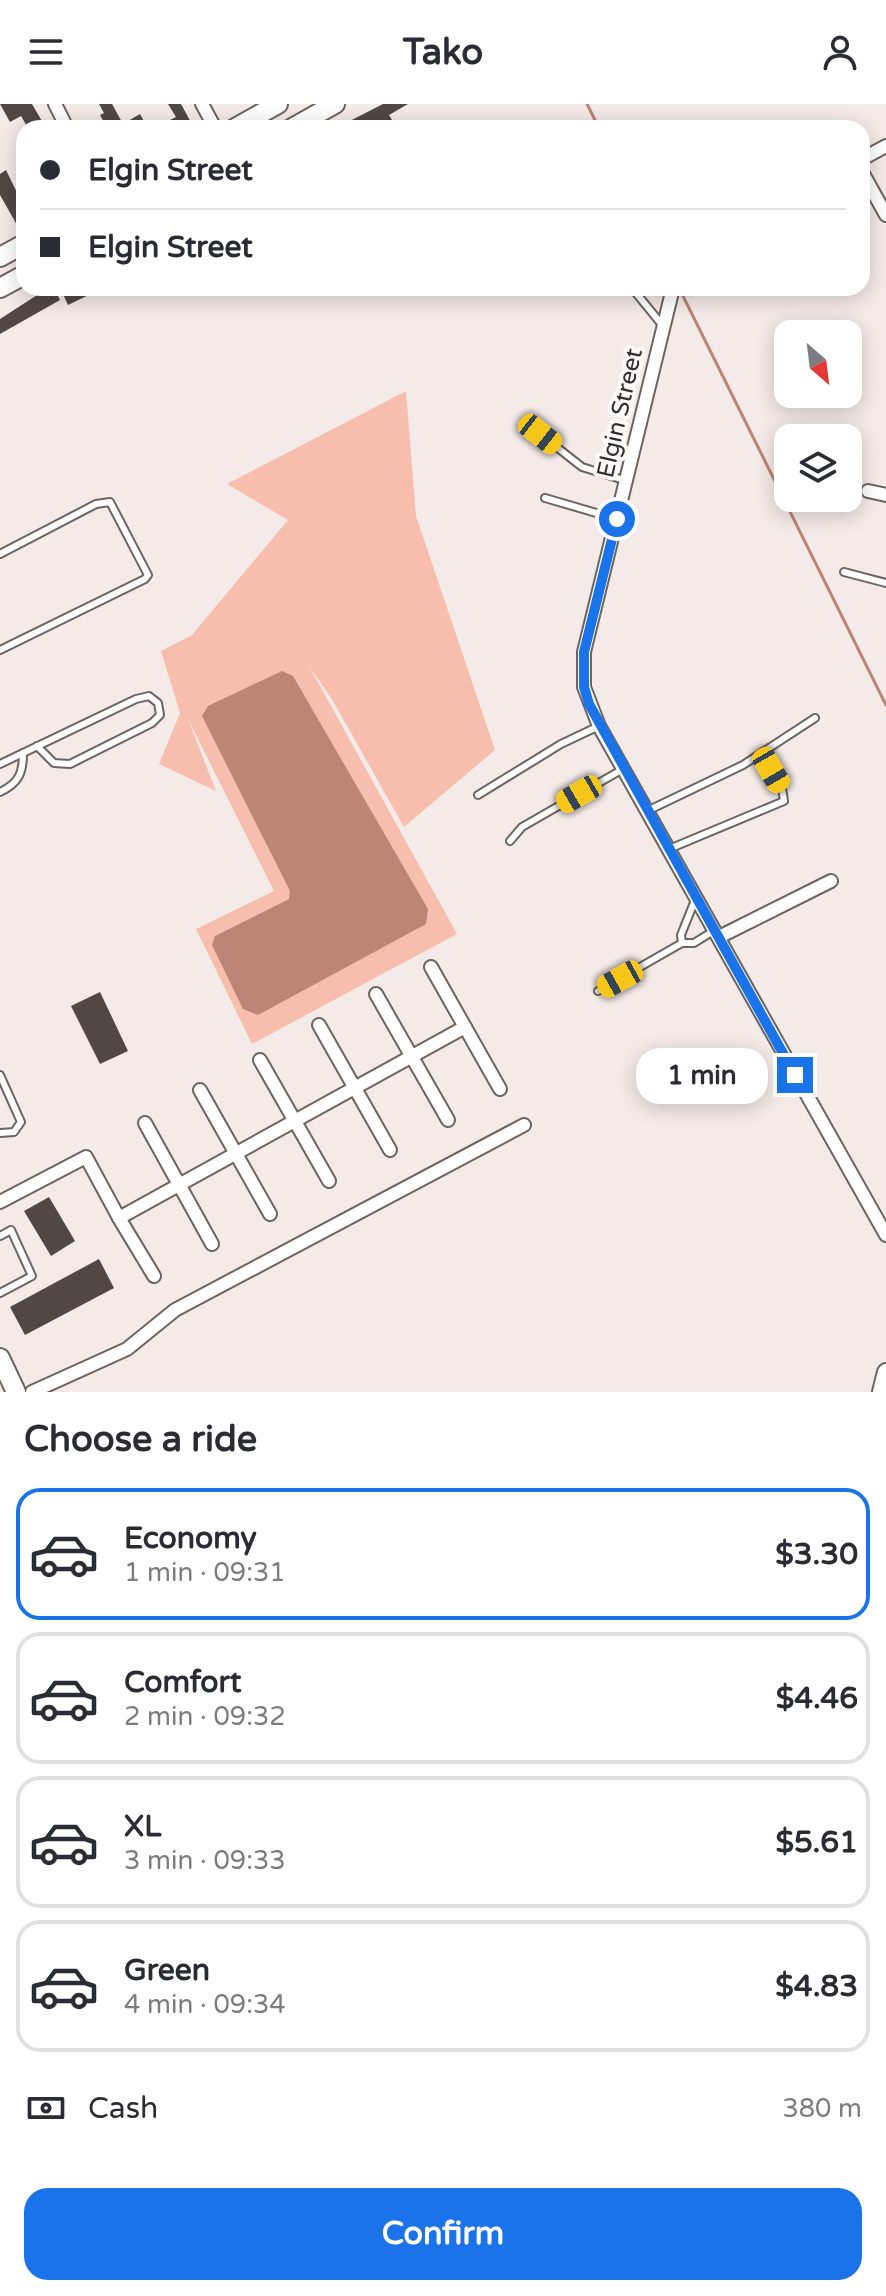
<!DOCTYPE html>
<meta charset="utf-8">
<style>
body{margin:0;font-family:"Varela Round",sans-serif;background:#f2f2f3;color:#2b2b33;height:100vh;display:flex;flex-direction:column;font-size:30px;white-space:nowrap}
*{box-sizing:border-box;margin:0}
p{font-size:26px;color:#7c7c81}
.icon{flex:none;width:44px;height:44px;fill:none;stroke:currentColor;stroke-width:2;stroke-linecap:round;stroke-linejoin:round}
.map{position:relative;height:1288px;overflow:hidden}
.panel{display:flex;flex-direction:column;background:#fff;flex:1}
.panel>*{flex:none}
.guide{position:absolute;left:16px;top:16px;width:854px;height:176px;border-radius:24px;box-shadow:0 4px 20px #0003;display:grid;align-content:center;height:176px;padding:0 24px;background:#fff}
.needle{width:52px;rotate:152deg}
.controls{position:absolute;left:774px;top:216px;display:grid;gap:16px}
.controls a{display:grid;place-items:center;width:88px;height:88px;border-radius:16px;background:#fff;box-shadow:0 4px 20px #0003;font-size:40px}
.end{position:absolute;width:36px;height:36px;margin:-18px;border:10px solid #1a73e8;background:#fff;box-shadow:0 0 0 4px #fff}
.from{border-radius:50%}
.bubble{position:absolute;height:56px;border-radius:24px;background:#fff;box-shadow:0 4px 20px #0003;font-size:26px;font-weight:800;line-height:56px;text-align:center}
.car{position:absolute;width:24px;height:48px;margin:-24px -12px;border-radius:10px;box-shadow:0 0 6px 2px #0007;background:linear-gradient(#f5c518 24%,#345 0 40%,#f5c518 0 76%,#345 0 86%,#f5c518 0)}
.guide b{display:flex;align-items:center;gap:28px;height:76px;font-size:30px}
.guide b+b{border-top:2px solid #e1e1e2}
.guide i{width:20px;height:20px;background:#2b2b33}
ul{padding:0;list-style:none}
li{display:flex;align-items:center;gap:24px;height:132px;margin:0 16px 12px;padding:0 8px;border:4px solid #e1e1e2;border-radius:24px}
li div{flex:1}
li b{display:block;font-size:30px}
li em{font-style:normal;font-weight:800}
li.selected{border-color:#1a73e8}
li>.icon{width:72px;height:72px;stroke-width:1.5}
h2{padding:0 24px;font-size:36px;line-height:96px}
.pay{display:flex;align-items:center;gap:20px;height:88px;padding:0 24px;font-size:30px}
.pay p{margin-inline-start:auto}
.cta{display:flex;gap:16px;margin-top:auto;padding:16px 24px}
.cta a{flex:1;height:92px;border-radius:24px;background:#1a73e8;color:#fff;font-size:32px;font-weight:800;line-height:92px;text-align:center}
header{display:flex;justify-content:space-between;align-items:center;height:104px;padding:0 24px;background:#fff;font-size:36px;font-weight:800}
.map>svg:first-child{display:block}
.green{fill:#f8bead}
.water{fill:#bc8575}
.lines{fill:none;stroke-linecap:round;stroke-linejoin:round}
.stream{stroke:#bc8575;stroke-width:3}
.building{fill:#504845}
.service-casing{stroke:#6d6462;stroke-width:10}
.minor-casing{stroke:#6d6462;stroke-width:16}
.tertiary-casing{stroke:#6d6462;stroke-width:20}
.secondary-casing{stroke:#6d6462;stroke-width:22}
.service{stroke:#fff;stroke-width:6}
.minor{stroke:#fff;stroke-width:12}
.tertiary{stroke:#fff;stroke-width:16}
.secondary{stroke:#fff;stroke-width:18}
.route{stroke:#1a73e8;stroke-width:10}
.labels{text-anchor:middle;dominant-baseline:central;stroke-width:8;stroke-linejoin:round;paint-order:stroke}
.street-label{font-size:24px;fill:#322e2d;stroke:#fff9f7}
</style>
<header><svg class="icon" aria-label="menu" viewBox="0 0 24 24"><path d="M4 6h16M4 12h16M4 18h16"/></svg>Tako<svg class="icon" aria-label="person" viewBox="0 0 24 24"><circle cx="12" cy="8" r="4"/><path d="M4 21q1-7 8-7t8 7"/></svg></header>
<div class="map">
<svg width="886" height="1288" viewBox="0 0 886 1288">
<rect width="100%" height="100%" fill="#f4eae7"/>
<polygon class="green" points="406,287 416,412 495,646 404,723 333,597 309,562 457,830 252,940 196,825 274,787 188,615 216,687 159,660 180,609 161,547 192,531 288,416 227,380"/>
<polygon class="water" points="282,567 293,572 428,805 426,820 258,911 243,905 212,841 215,832 289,795 290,787 202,612 208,602"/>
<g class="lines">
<g class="stream">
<polyline points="587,0 599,24"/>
<polyline points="679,184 886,601"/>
</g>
</g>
<g class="building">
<polygon points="0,0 32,0 46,24 28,24 21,12 10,18"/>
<polygon points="99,0 112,0 123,20 140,10 145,19 135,24 107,24 100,11 104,9"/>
<polygon points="168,0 181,0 194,24 172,24 168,17 176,13"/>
<polygon points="383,0 408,0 389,11 392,16 378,24 336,24"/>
<polygon points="6,66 24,103 24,117 17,121 0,91 0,70"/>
<polygon points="48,184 54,184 60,196 0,230 0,215"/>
<polygon points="70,184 103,184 68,201 62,188"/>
<polygon points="100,888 128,947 100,960 71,902"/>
<polygon points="49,1093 75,1137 51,1152 24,1107"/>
<polygon points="99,1155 114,1184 25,1231 10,1203"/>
</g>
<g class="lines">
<g class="service-casing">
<g id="service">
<polyline points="632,184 663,222"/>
<polyline points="540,330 582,363 627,377"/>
<polyline points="545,394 617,415"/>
<polyline points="0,450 96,400 110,398 148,471 145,475 0,546"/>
<polyline points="844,468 886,479"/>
<polyline points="0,660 136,595 149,592 158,599 160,611 152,619 70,660 54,659 37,642"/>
<path d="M0,688C19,679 23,669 23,649"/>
<polyline points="478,691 561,640 599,622"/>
<polyline points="647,707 743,661 815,614"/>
<polyline points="510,737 522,723 623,665"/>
<polyline points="669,745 784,697 782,684 763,648"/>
<polyline points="682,839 681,831 695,796"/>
<polyline points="598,887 682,839 694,839 715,826"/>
<polyline points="0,971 21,1018 14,1028 0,1029"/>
<polyline points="0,1132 11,1126 32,1172 0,1189"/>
</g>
</g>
<g class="minor-casing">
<g id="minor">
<polyline points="55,0 67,24"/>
<polyline points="202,0 215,24"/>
<polyline points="862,55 886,42"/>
<polyline points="862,68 886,111"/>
<polyline points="673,184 584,548 584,583 599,622 886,1131"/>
<polyline points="868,387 886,391"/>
<polyline points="719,833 831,777"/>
<polyline points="431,863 500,985"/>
<polyline points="376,890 448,1016"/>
<polyline points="319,921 390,1046"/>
<polyline points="260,956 329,1077"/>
<polyline points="200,986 270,1110"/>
<polyline points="145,1019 212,1140"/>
<polyline points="0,1098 86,1053 119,1114 465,923"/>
<polyline points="119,1114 154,1172"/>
<polyline points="32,1288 127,1245 175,1206 524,1021"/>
</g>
</g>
<g class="tertiary-casing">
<polyline id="tertiary" points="881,1288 886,1268"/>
</g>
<g class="secondary-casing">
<g id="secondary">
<polyline points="235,24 278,0"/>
<polyline points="292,24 335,0"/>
<polyline points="0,153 24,140"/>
<polyline points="0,184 24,171"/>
<polyline points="0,1254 16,1288"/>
</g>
</g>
<use href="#service" class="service"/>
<use href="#minor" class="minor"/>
<use href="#tertiary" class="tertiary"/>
<use href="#secondary" class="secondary"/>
</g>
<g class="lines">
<polyline class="route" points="617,415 584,548 584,583 589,600 795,971"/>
</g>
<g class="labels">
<g class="street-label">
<text transform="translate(620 309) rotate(-77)">Elgin Street</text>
</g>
</g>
</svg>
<div class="controls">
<a><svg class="needle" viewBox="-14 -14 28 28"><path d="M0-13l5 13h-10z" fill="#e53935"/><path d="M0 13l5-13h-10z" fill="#7c7c81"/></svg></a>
<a><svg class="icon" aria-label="layers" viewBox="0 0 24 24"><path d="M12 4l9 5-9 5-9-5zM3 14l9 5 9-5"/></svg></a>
</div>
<i class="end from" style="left:617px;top:415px"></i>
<i class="end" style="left:795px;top:971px"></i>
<div class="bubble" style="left:636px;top:944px;width:132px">1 min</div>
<i class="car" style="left:540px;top:330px;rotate:128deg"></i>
<i class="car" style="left:771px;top:666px;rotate:150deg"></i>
<i class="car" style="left:579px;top:690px;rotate:240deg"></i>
<i class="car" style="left:620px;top:875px;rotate:241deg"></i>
<div class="guide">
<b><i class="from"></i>Elgin Street</b>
<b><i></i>Elgin Street</b>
</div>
</div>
<section class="panel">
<h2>Choose a ride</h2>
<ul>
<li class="selected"><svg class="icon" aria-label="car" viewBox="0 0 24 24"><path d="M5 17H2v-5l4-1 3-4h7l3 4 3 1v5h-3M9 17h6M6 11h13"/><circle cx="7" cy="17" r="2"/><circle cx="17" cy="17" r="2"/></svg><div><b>Economy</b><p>1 min · 09:31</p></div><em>$3.30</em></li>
<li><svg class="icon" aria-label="car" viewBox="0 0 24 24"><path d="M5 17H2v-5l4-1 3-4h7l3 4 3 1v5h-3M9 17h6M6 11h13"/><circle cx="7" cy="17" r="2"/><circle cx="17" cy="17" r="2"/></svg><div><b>Comfort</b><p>2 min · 09:32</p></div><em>$4.46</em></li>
<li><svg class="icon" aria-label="car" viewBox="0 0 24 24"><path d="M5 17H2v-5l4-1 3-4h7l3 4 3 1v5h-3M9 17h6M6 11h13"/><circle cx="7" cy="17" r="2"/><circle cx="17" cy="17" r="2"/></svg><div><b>XL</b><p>3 min · 09:33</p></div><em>$5.61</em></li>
<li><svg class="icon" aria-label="car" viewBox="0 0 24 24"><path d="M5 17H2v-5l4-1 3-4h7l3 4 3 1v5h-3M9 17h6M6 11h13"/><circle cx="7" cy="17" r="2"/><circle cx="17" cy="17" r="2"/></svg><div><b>Green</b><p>4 min · 09:34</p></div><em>$4.83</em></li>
</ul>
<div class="pay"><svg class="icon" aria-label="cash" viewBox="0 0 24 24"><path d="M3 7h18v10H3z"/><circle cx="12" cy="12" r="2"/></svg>Cash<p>380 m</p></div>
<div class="cta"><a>Confirm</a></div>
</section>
